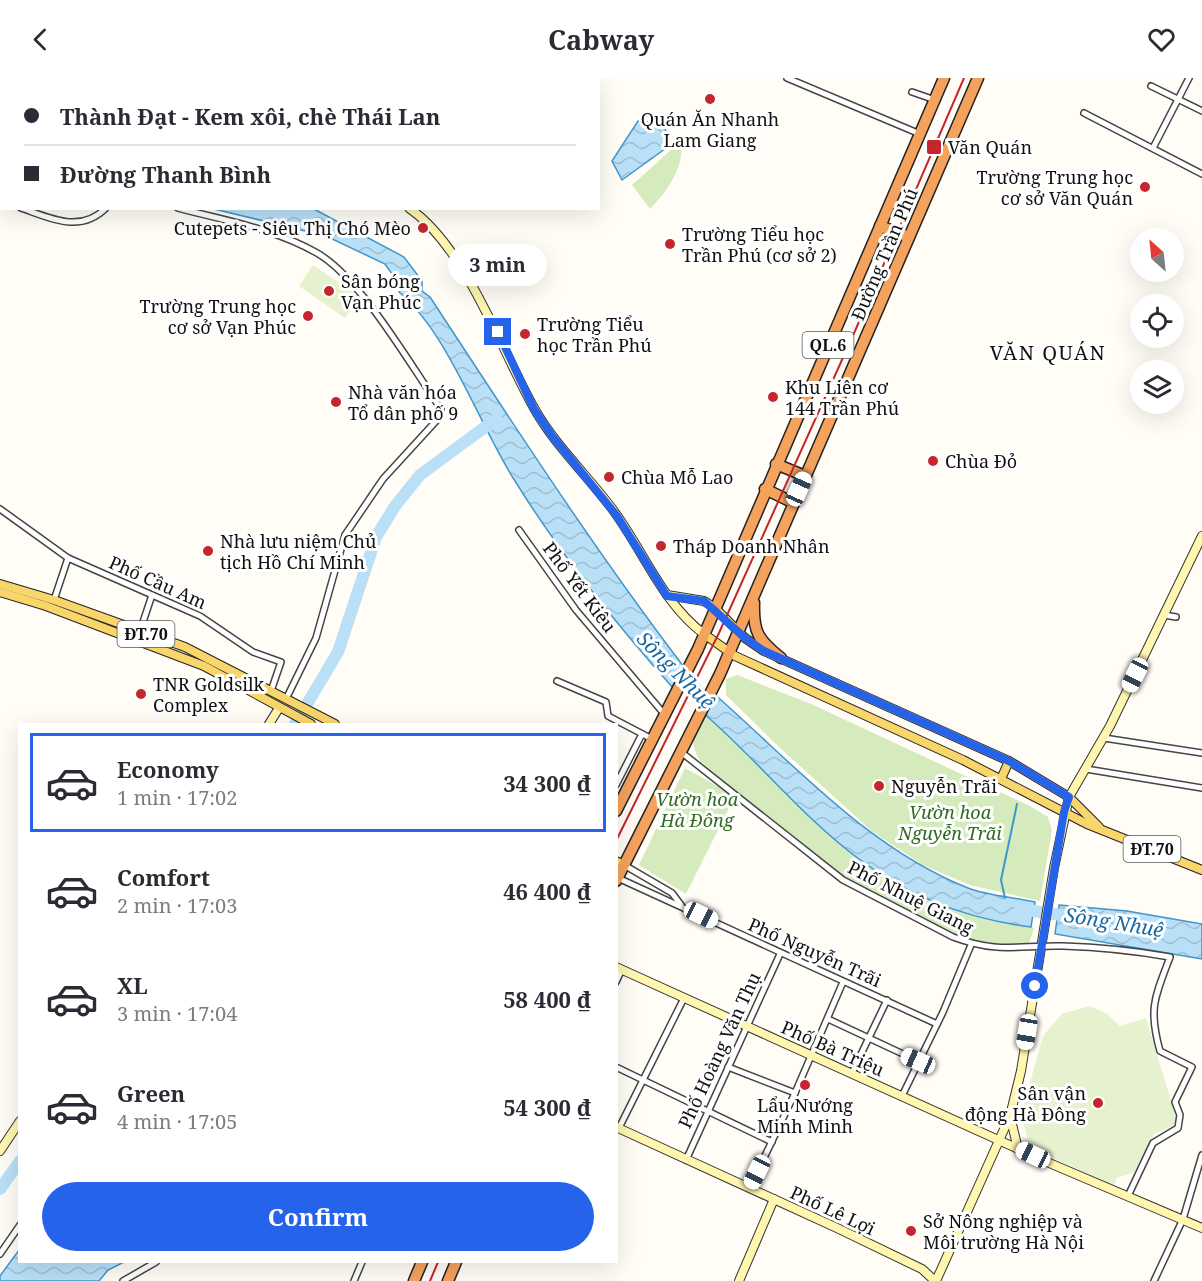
<!DOCTYPE html>
<meta charset="utf-8">
<style>
body{margin:0;font-family:"Noto Serif",serif;background:#f7f7f7;color:#2b2b33;height:100vh;display:flex;flex-direction:column;font-size:22px;white-space:nowrap}
*{box-sizing:border-box;margin:0}
p{font-size:20px;color:#7c7c81}
.icon{flex:none;width:33px;height:33px;fill:none;stroke:currentColor;stroke-width:2;stroke-linecap:round;stroke-linejoin:round}
.map{position:relative;flex:1;overflow:hidden}
.panel{position:absolute;left:18px;top:645px;width:600px;height:540px;display:flex;flex-direction:column;background:#fff;border-radius:0px;box-shadow:0 6px 24px #0002}
.panel>*{flex:none}
.top-card{position:absolute;left:0px;top:0px;width:600px;height:132px;box-shadow:0 6px 24px #0002;display:grid;align-content:center;height:132px;padding:0 24px;background:#fff}
.needle{width:39px;rotate:333deg}
.tools{position:absolute;left:1130px;top:150px;display:grid;gap:12px}
.tools a{display:grid;place-items:center;width:54px;height:54px;border-radius:50%;background:#fff;box-shadow:0 6px 24px #0002;font-size:30px}
.end{position:absolute;width:27px;height:27px;margin:-14px;border:8px solid #2563eb;background:#fff;box-shadow:0 0 0 3px #fff}
.from{border-radius:50%}
.bubble{position:absolute;height:42px;border-radius:21px;background:#fff;box-shadow:0 6px 24px #0002;font-size:20px;font-weight:700;line-height:42px;text-align:center}
.car{position:absolute;width:18px;height:36px;margin:-18px -9px;border-radius:8px;box-shadow:0 0 4px 2px #0007;background:linear-gradient(#fff 24%,#345 0 40%,#fff 0 76%,#345 0 86%,#fff 0)}
.top-card b{display:flex;align-items:center;gap:21px;height:57px;font-size:22px}
.top-card b+b{border-top:2px solid #e1e1e2}
.top-card i{width:15px;height:15px;background:#2b2b33}
ul{padding:10px 0 0;list-style:none}
li{display:flex;align-items:center;gap:18px;height:99px;margin:0 12px 9px;padding:0 12px;border:3px solid transparent;border-radius:0px}
li div{flex:1}
li b{display:block;font-size:22px}
li em{font-style:normal;font-weight:700}
li.active{border-color:#2563eb}
li>.icon{width:54px;height:54px;stroke-width:1.5}
.button{display:flex;gap:12px;margin-top:auto;padding:12px 24px}
.button a{flex:1;height:69px;border-radius:36px;background:#2563eb;color:#fff;font-size:24px;font-weight:700;line-height:69px;text-align:center}
header{display:flex;justify-content:space-between;align-items:center;height:78px;padding:0 24px;background:#fff;font-size:27px;font-weight:700}
.map>svg:first-child{display:block}
.grass{fill:#d5ebbd}
.pitch{fill:#e6f2cf}
.water{fill:url(#water-waves);stroke:#3f96cf;stroke-width:1.5}
.lines{fill:none;stroke-linecap:round;stroke-linejoin:round}
.stream{stroke:#3f96cf;stroke-width:2}
.river{stroke:#b9e0f7;stroke-width:12}
.street-casing{stroke:#444;stroke-width:8}
.secondary-casing{stroke:#333;stroke-width:10}
.primary-casing{stroke:#222;stroke-width:10}
.highway-casing{stroke:#222;stroke-width:13}
.street{stroke:#fff;stroke-width:5}
.secondary{stroke:#fff6b0;stroke-width:8}
.primary{stroke:#f9d66b;stroke-width:8}
.highway{stroke:#f5a25d;stroke-width:10}
.rail{stroke:#c4262e;stroke-width:2}
.route{stroke:#2563eb;stroke-width:8}
.poi-dot{fill:#c4262e;stroke:#fff;stroke-width:2}
.labels{text-anchor:middle;dominant-baseline:central;stroke-width:6;stroke-linejoin:round;paint-order:stroke}
.shield{fill:#fff;stroke:#585858;stroke-width:1.5}
.shield-label{font-size:16px;font-weight:bold;fill:#111}
.poi-label{font-size:18px;fill:#111;stroke:#fff;text-anchor:start}
.street-label{font-size:18px;fill:#111;stroke:#fff}
.park-label{font-size:18px;font-style:italic;fill:#2f6b1f;stroke:#fff}
.neighbourhood-label{font-size:20px;letter-spacing:1.5px;fill:#111;stroke:#fff}
.water-label{font-size:20px;font-style:italic;fill:#1768a6;stroke:#fff}
</style>
<header><svg class="icon" aria-label="back" viewBox="0 0 24 24"><path d="M15 5l-7 7 7 7"/></svg>Cabway<svg class="icon" aria-label="heart" viewBox="0 0 24 24"><path d="M12 20l-8-8c-3-5 5-10 8-4 3-6 11-1 8 4z"/></svg></header>
<div class="map">
<svg width="1202" height="1203" viewBox="0 0 1202 1203">
<defs>
<pattern id="water-waves" width="16" height="10" patternUnits="userSpaceOnUse" patternTransform="scale(1.5)"><rect width="16" height="10" fill="#b9e0f7"/><path d="M0 5q4-4 8 0t8 0" fill="none" stroke="#9ebfd3"/></pattern>
</defs>
<rect width="100%" height="100%" fill="#fffdf5"/>
<g class="grass">
<path d="M681,63C685,89 667,113 650,131L632,107Z"/>
<polygon points="737,597 811,626 1030,728 1048,739 1052,752 1040,823 970,807 923,787 873,754 779,669 726,617 726,601"/>
<path d="M707,637C765,684 811,746 872,790C920,824 977,839 1034,850L1029,865L1009,871L953,858L843,802L781,754L701,684C691,669 687,647 707,637Z"/>
<polygon points="685,690 735,718 686,816 639,787"/>
</g>
<g class="pitch">
<polygon points="313,187 360,219 345,240 299,208"/>
<polygon points="1089,928 1106,935 1120,948 1146,940 1177,1043 1171,1049 1154,1056 1134,1094 1117,1100 1114,1107 1030,1070 1021,1037 1043,958 1062,936"/>
</g>
<g class="water">
<polygon points="638,43 664,45 669,68 622,102 612,83"/>
<path d="M214,131H314L404,179L422,203V213L430,219C512,344 593,470 684,589L673,610C615,545 561,477 515,403C479,347 449,256 399,214L402,210L385,186L326,158Z"/>
<path d="M712,614C792,684 867,770 968,810C988,818 1014,819 1035,824L1031,849C968,841 909,819 859,781C802,739 756,680 702,634Z"/>
<polygon points="1059,827 1127,833 1202,846 1202,881 1055,856"/>
<polygon points="19,1172 20,1184 124,1184 108,1192 99,1203 0,1203 0,1198"/>
</g>
<g class="lines">
<polyline class="stream" points="1005,820 1001,802 1017,726"/>
<g class="river">
<polyline points="677,594 715,629"/>
<polyline points="295,646 338,574 376,459 395,428 420,397 496,341"/>
<polyline points="1020,831 1074,839"/>
<polyline points="0,1111 20,1083"/>
</g>
<g class="street-casing">
<g id="street">
<polyline points="9,0 10,2"/>
<polyline points="787,0 920,56"/>
<polyline points="199,2 200,0"/>
<polyline points="284,2 285,0"/>
<polyline points="359,2 360,0"/>
<polyline points="1151,8 1202,33"/>
<polyline points="912,14 935,22"/>
<polyline points="1084,35 1202,96"/>
<polyline points="1153,70 1189,0"/>
<polyline points="0,124 2,125"/>
<path d="M21,130C50,140 80,156 106,130"/>
<path d="M178,130C226,143 273,150 317,175C361,200 411,288 441,331L437,342L383,401L345,457L316,560L286,621"/>
<polyline points="0,431 68,480 200,538 253,574 281,584 271,613"/>
<polyline points="519,452 576,532 665,637"/>
<polyline points="54,522 68,480"/>
<polyline points="1164,537 1176,539"/>
<polyline points="140,553 152,517"/>
<polyline points="557,603 606,624 608,638 652,661"/>
<polyline points="1104,660 1202,675"/>
<path d="M681,674L843,802L953,859C999,876 1018,867 1063,868C1098,869 1136,873 1170,879C1155,919 1148,930 1160,973L1192,989L1175,1024L1180,1037L1178,1050L1153,1065L1128,1118"/>
<polyline points="1086,691 1202,710"/>
<polyline points="616,707 642,656"/>
<polyline points="624,787 672,815 681,827"/>
<polyline points="618,800 937,946"/>
<polyline points="616,904 622,891"/>
<polyline points="828,941 918,983"/>
<polyline points="616,989 772,1064"/>
<polyline points="728,989 795,1015"/>
<polyline points="852,995 887,922"/>
<polyline points="902,1018 943,934 971,867"/>
<polyline points="619,1050 684,920"/>
<polyline points="686,1082 780,876"/>
<polyline points="750,1109 795,1015 843,904"/>
<polyline points="0,1176 20,1147"/>
<polyline points="123,1203 156,1184"/>
<polyline points="354,1203 362,1184"/>
<polyline points="1154,1203 1183,1141 1202,1077"/>
</g>
</g>
<g class="secondary-casing">
<g id="secondary">
<polyline points="117,0 118,2"/>
<path d="M409,130C466,169 501,272 534,330C554,366 585,395 610,428C642,469 661,524 704,556"/>
<polyline points="667,517 704,523 715,530"/>
<polyline points="269,646 279,630"/>
<polyline points="616,889 1047,1084 1202,1150"/>
<polyline points="1010,1038 1018,1071"/>
<polyline points="616,1049 837,1150 922,1191 935,1203"/>
<polyline points="0,1073 20,1043"/>
<polyline points="739,1203 774,1121"/>
<polyline points="936,1203 1010,1038 1021,993 1054,790 1069,719 1110,648 1202,458"/>
</g>
</g>
<g class="primary-casing">
<g id="primary">
<polyline points="0,506 54,522 185,569 335,646"/>
<polyline points="0,514 46,528 204,588 311,646"/>
<polyline points="715,530 745,560 764,573 1009,683 1069,719 1099,749"/>
<polyline points="704,556 735,578 963,682 1087,746 1202,792"/>
<polyline points="1001,701 1009,683"/>
<polyline points="616,783 624,787"/>
</g>
</g>
<g class="highway-casing">
<g id="highway">
<polyline points="880,148 909,159"/>
<polyline points="776,386 805,398"/>
<polyline points="765,411 794,425"/>
<path d="M754,525C753,554 758,562 781,580"/>
<polyline points="616,733 698,571 944,0"/>
<polyline points="616,803 720,596 978,0"/>
<polyline points="414,1203 422,1184"/>
<polyline points="448,1203 456,1184"/>
</g>
</g>
<use href="#street" class="street"/>
<use href="#secondary" class="secondary"/>
<use href="#primary" class="primary"/>
<use href="#highway" class="highway"/>
<g class="rail">
<polyline points="616,763 719,555 855,253 964,0"/>
<polyline points="430,1203 438,1184"/>
</g>
</g>
<g class="lines">
<polyline class="route" points="498,254 534,331 552,358 617,438 667,518 704,523 745,560 764,573 1009,683 1069,719 1064,734 1035,908"/>
</g>
<g class="poi-dot">
<circle cx="710" cy="21" r="6"/>
<rect x="926" y="61" width="16" height="16" rx="3"/>
<circle cx="1145" cy="109" r="6"/>
<circle cx="423" cy="150" r="6"/>
<circle cx="670" cy="166" r="6"/>
<circle cx="329" cy="213" r="6"/>
<circle cx="308" cy="238" r="6"/>
<circle cx="525" cy="256" r="6"/>
<circle cx="773" cy="319" r="6"/>
<circle cx="336" cy="324" r="6"/>
<circle cx="933" cy="383" r="6"/>
<circle cx="609" cy="399" r="6"/>
<circle cx="661" cy="468" r="6"/>
<circle cx="208" cy="473" r="6"/>
<circle cx="141" cy="616" r="6"/>
<circle cx="879" cy="708" r="6"/>
<circle cx="805" cy="1007" r="6"/>
<circle cx="1098" cy="1025" r="6"/>
<circle cx="911" cy="1153" r="6"/>
</g>
<g class="labels">
<g class="shield">
<rect x="802.5" y="254" width="51" height="26" rx="4.5"/>
<rect x="117.5" y="543" width="57" height="26" rx="4.5"/>
<rect x="1123.5" y="758" width="57" height="26" rx="4.5"/>
</g>
<g class="shield-label">
<text x="828" y="267">QL.6</text>
<text x="146" y="556">ĐT.70</text>
<text x="1152" y="771">ĐT.70</text>
</g>
<g class="poi-label">
<text x="710" y="41" text-anchor="middle">Quán Ăn Nhanh<tspan x="710" dy="21">Lam Giang</tspan></text>
<text x="948" y="69">Văn Quán</text>
<text x="1133" y="99" text-anchor="end">Trường Trung học<tspan x="1133" dy="21">cơ sở Văn Quán</tspan></text>
<text x="411" y="150" text-anchor="end">Cutepets - Siêu Thị Chó Mèo</text>
<text x="682" y="156">Trường Tiểu học<tspan x="682" dy="21">Trần Phú (cơ sở 2)</tspan></text>
<text x="341" y="203">Sân bóng<tspan x="341" dy="21">Vạn Phúc</tspan></text>
<text x="296" y="228" text-anchor="end">Trường Trung học<tspan x="296" dy="21">cơ sở Vạn Phúc</tspan></text>
<text x="537" y="246">Trường Tiểu<tspan x="537" dy="21">học Trần Phú</tspan></text>
<text x="785" y="309">Khu Liên cơ<tspan x="785" dy="21">144 Trần Phú</tspan></text>
<text x="348" y="314">Nhà văn hóa<tspan x="348" dy="21">Tổ dân phố 9</tspan></text>
<text x="945" y="383">Chùa Đỏ</text>
<text x="621" y="399">Chùa Mỗ Lao</text>
<text x="220" y="463">Nhà lưu niệm Chủ<tspan x="220" dy="21">tịch Hồ Chí Minh</tspan></text>
<text x="673" y="468">Tháp Doanh Nhân</text>
<text x="153" y="606">TNR Goldsilk<tspan x="153" dy="21">Complex</tspan></text>
<text x="891" y="708">Nguyễn Trãi</text>
<text x="1086" y="1015" text-anchor="end">Sân vận<tspan x="1086" dy="21">động Hà Đông</tspan></text>
<text x="805" y="1027" text-anchor="middle">Lẩu Nướng<tspan x="805" dy="21">Minh Minh</tspan></text>
<text x="923" y="1143">Sở Nông nghiệp và<tspan x="923" dy="21">Môi trường Hà Nội</tspan></text>
</g>
<g class="street-label">
<text transform="translate(884 176) rotate(-67)">Đường Trần Phú</text>
<text transform="translate(158 504) rotate(24)">Phố Cầu Am</text>
<text transform="translate(580 509) rotate(53)">Phố Yết Kiêu</text>
<text transform="translate(911 819) rotate(27)">Phố Nhuệ Giang</text>
<text transform="translate(815 874) rotate(24)">Phố Nguyễn Trãi</text>
<text transform="translate(833 970) rotate(24)">Phố Bà Triệu</text>
<text transform="translate(719 972) rotate(-65)">Phố Hoàng Văn Thụ</text>
<text transform="translate(833 1132) rotate(25)">Phố Lê Lợi</text>
</g>
<g class="park-label">
<text x="697" y="721">Vườn hoa<tspan x="697" dy="21">Hà Đông</tspan></text>
<text x="950" y="734">Vườn hoa<tspan x="950" dy="21">Nguyễn Trãi</tspan></text>
</g>
<g class="neighbourhood-label">
<text x="1048" y="274">VĂN QUÁN</text>
</g>
<g class="water-label">
<text transform="translate(676 592) rotate(45)">Sông Nhuệ</text>
<text transform="translate(1114 844) rotate(9)">Sông Nhuệ</text>
</g>
</g>
</svg>
<div class="tools">
<a><svg class="needle" viewBox="-14 -14 28 28"><path d="M0-13l5 13h-10z" fill="#e53935"/><path d="M0 13l5-13h-10z" fill="#7c7c81"/></svg></a>
<a><svg class="icon" aria-label="locate" viewBox="0 0 24 24"><circle cx="12" cy="12" r="6"/><path d="M12 2v4M12 18v4M2 12h4M18 12h4"/></svg></a>
<a><svg class="icon" aria-label="layers" viewBox="0 0 24 24"><path d="M12 4l9 5-9 5-9-5zM3 14l9 5 9-5"/></svg></a>
</div>
<i class="end from" style="left:1035px;top:908px"></i>
<i class="end" style="left:498px;top:254px"></i>
<div class="bubble" style="left:448px;top:166px;width:99px">3 min</div>
<i class="car" style="left:799px;top:411px;rotate:24deg"></i>
<i class="car" style="left:1135px;top:597px;rotate:206deg"></i>
<i class="car" style="left:701px;top:837px;rotate:116deg"></i>
<i class="car" style="left:1027px;top:954px;rotate:189deg"></i>
<i class="car" style="left:918px;top:983px;rotate:294deg"></i>
<i class="car" style="left:1033px;top:1077px;rotate:295deg"></i>
<i class="car" style="left:757px;top:1094px;rotate:206deg"></i>
<div class="top-card">
<b><i class="from"></i>Thành Đạt - Kem xôi, chè Thái Lan</b>
<b><i></i>Đường Thanh Bình</b>
</div>
<section class="panel">
<ul>
<li class="active"><svg class="icon" aria-label="car" viewBox="0 0 24 24"><path d="M5 17H2v-5l4-1 3-4h7l3 4 3 1v5h-3M9 17h6M6 11h13"/><circle cx="7" cy="17" r="2"/><circle cx="17" cy="17" r="2"/></svg><div><b>Economy</b><p>1 min · 17:02</p></div><em>34 300 ₫</em></li>
<li><svg class="icon" aria-label="car" viewBox="0 0 24 24"><path d="M5 17H2v-5l4-1 3-4h7l3 4 3 1v5h-3M9 17h6M6 11h13"/><circle cx="7" cy="17" r="2"/><circle cx="17" cy="17" r="2"/></svg><div><b>Comfort</b><p>2 min · 17:03</p></div><em>46 400 ₫</em></li>
<li><svg class="icon" aria-label="car" viewBox="0 0 24 24"><path d="M5 17H2v-5l4-1 3-4h7l3 4 3 1v5h-3M9 17h6M6 11h13"/><circle cx="7" cy="17" r="2"/><circle cx="17" cy="17" r="2"/></svg><div><b>XL</b><p>3 min · 17:04</p></div><em>58 400 ₫</em></li>
<li><svg class="icon" aria-label="car" viewBox="0 0 24 24"><path d="M5 17H2v-5l4-1 3-4h7l3 4 3 1v5h-3M9 17h6M6 11h13"/><circle cx="7" cy="17" r="2"/><circle cx="17" cy="17" r="2"/></svg><div><b>Green</b><p>4 min · 17:05</p></div><em>54 300 ₫</em></li>
</ul>
<div class="button"><a>Confirm</a></div>
</section>
</div>
